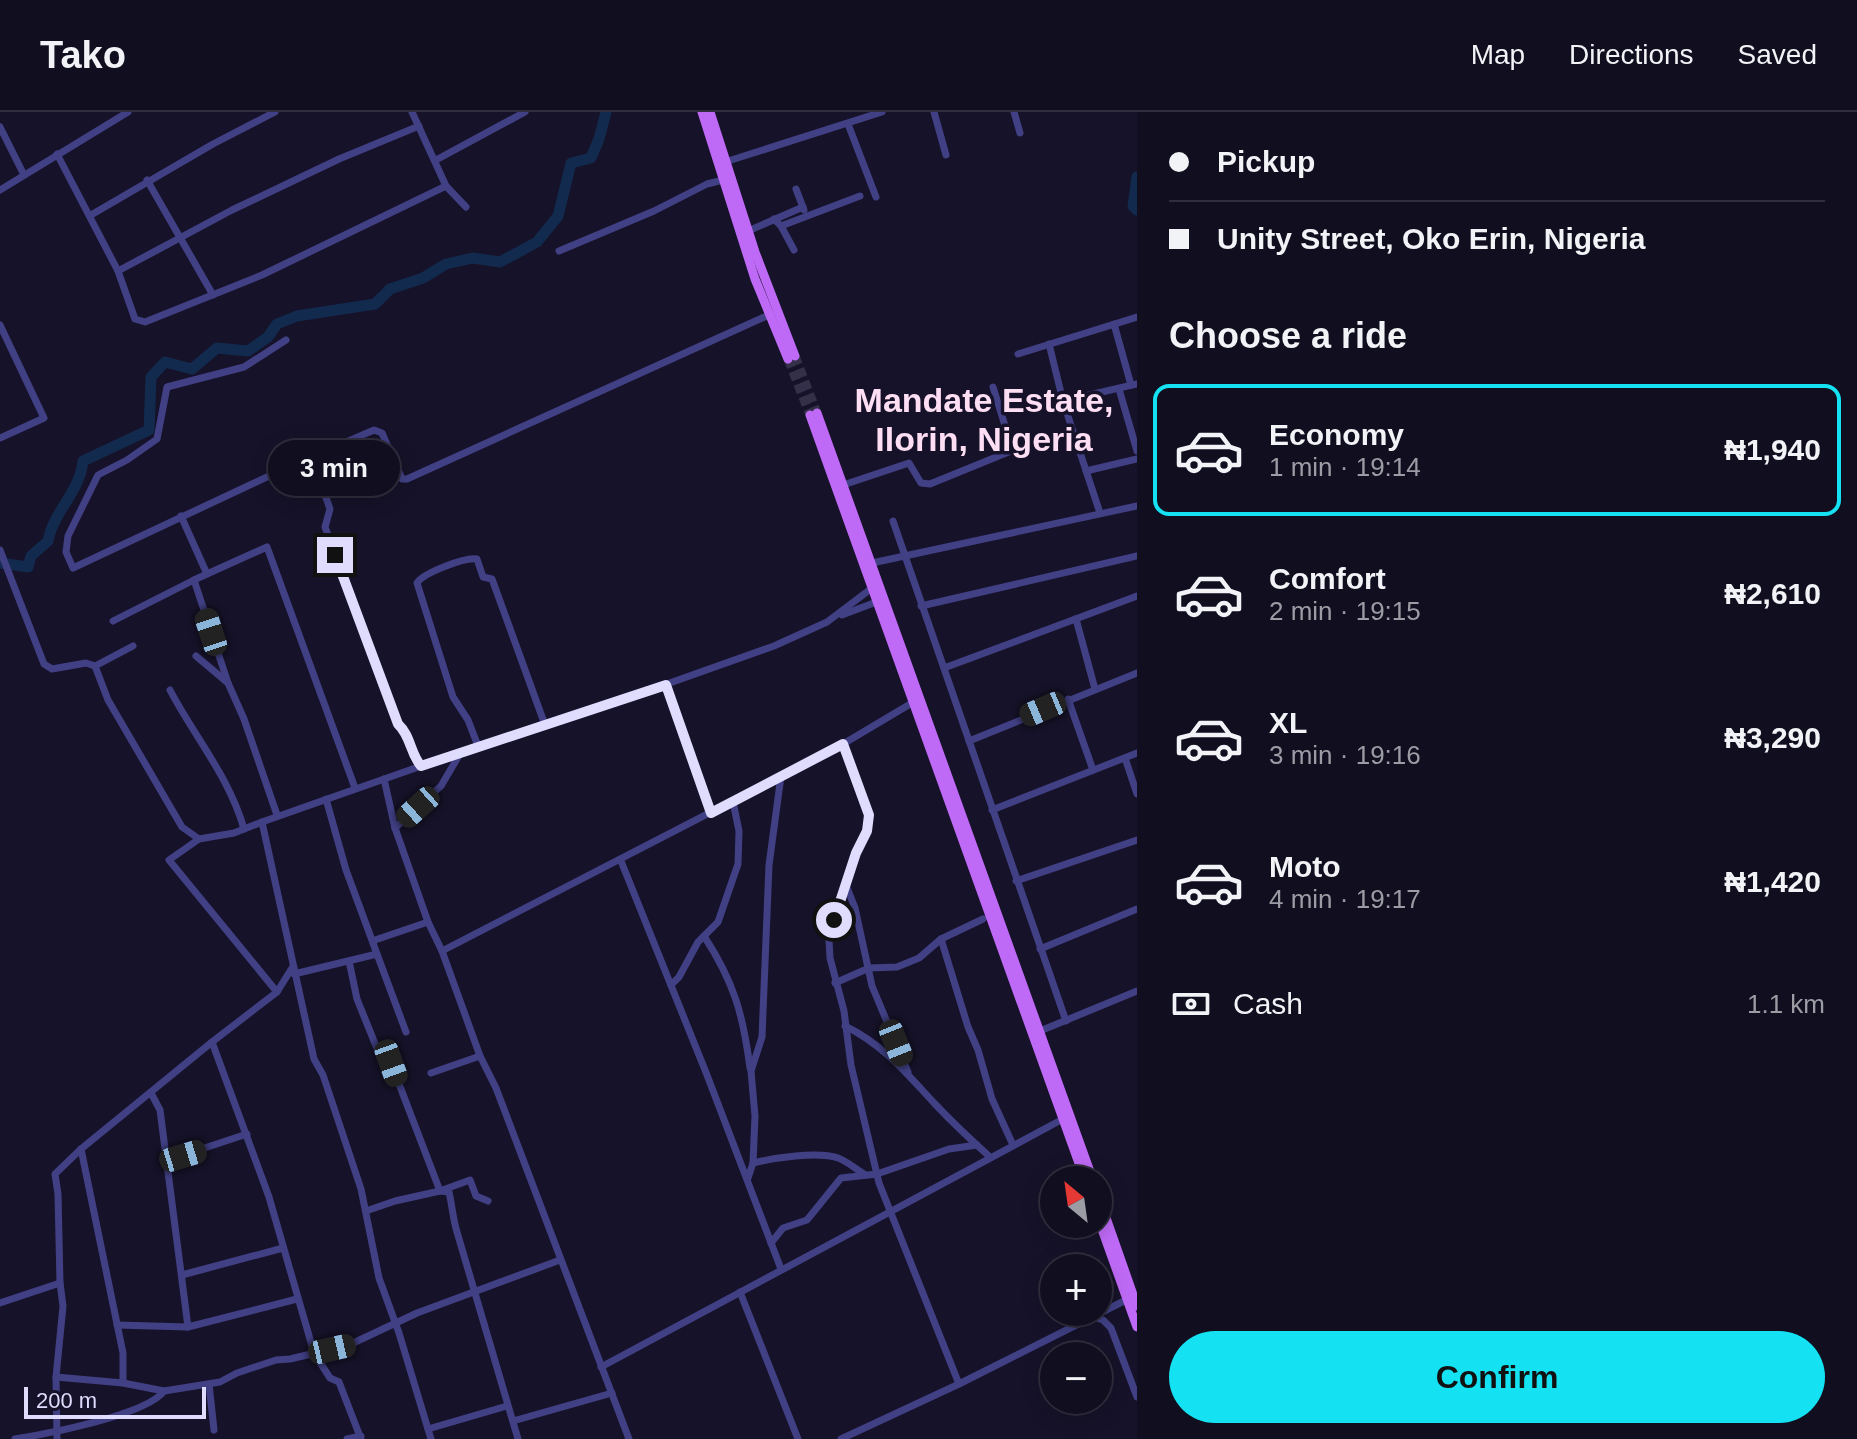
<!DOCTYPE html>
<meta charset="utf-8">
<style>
body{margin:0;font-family:Helvetica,sans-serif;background:#1e1c2c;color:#f1f3f6;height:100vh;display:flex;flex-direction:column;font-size:30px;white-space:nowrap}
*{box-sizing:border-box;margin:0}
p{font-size:26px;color:#9c9ca4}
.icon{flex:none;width:44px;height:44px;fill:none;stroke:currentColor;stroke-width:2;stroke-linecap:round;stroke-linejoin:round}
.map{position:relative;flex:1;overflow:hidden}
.sheet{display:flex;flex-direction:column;background:#100e1f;width:720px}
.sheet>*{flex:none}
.top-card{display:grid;align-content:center;height:176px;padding:0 32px;background:#100e1f}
.needle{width:52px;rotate:331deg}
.controls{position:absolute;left:1040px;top:1054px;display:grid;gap:16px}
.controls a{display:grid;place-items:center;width:72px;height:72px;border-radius:50%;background:#100e1f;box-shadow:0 4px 20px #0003,0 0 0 2px #302e3d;font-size:40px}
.scale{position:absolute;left:24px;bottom:20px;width:182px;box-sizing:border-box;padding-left:8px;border:4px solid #dfdcfd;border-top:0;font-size:22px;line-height:28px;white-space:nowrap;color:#dfdcfd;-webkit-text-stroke:6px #161229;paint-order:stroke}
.end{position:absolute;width:36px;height:36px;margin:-18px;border:10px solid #dfdcfd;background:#111;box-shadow:0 0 0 4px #111}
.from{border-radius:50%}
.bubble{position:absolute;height:56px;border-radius:28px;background:#100e1f;box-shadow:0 4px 20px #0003,0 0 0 2px #302e3d;font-size:26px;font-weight:700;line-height:56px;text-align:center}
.car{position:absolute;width:24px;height:48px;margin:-24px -12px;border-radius:10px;box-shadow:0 0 6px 2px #0007;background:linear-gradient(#222 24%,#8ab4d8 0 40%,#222 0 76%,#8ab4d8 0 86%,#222 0)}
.top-card b{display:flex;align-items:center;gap:28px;height:76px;font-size:30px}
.top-card b+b{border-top:2px solid #302e3d}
.top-card i{width:20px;height:20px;background:#f1f3f6}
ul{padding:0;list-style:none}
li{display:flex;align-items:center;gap:24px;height:132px;margin:0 16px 12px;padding:0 16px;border:4px solid transparent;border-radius:16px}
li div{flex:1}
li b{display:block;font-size:30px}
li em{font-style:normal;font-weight:700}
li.current{border-color:#14e1f1}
li>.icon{width:72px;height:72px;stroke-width:1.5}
h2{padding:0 32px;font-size:36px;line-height:96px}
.pay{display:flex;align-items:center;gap:20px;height:88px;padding:0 32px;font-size:30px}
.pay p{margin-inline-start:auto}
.cta{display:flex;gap:16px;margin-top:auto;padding:16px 32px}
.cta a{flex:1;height:92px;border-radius:48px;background:#14e1f1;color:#111;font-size:32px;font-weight:700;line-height:92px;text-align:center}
header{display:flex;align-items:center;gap:48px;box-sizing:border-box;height:112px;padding:0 40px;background:#100e1f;border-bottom:2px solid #302e3d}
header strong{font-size:38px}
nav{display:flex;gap:44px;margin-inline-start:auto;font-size:28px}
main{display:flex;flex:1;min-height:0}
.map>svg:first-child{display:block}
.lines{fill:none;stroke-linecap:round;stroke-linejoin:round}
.river{stroke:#122a4d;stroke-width:11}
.major-tunnel{stroke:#343049;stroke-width:9;stroke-dasharray:9 4.5;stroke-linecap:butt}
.minor{stroke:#414085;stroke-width:7}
.major{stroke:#be6af6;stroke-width:9}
.route{stroke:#dfdcfd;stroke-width:10}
.labels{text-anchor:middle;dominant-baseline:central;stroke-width:7;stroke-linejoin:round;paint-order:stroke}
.district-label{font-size:34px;font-weight:bold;fill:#fddef3;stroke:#161229}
</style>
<header>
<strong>Tako</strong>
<nav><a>Map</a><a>Directions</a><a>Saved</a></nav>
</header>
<main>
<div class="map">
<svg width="1137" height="1327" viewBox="0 0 1137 1327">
<rect width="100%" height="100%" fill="#161229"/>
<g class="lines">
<g class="river">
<polyline points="1137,65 1133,94 1137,98"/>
<path d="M0,451L28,455L31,444L48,429C53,400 80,380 83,349L149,318L151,265L165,250L192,257L217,236L248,239L268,225L277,212L297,204L375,192L390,177L423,166L446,152L473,146L500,150L537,130L558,104L571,51L591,46L599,27L606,0"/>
</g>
<g class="major-tunnel">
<polyline points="795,244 817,301"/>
<polyline points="788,247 810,303"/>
</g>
<g class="minor">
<polyline points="412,0 446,74 466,95"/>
<polyline points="934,0 946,43"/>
<polyline points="1014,0 1020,21"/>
<polyline points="848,12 876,85"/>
<polyline points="0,15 24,63"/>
<polyline points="57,42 118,159 135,207 145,210 262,163 446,74"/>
<polyline points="436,48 525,0"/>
<polyline points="725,50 882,0"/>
<polyline points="147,68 213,183"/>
<polyline points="796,77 804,98"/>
<polyline points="0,78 128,0"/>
<polyline points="91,103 213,32 275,0"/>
<polyline points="774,107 781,114 860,84"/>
<polyline points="781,114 794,138"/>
<polyline points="748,119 803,95"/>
<polyline points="559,139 654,99 707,72 723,68"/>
<polyline points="118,159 232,98 339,47 419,14"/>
<polyline points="1114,212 1131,273"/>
<polyline points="0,213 44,306 0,326"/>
<polyline points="286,228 244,255 167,275 157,327 127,348 98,363 68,424 66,440 73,456 286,356 374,318 382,321 402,367 407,367 771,202"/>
<polyline points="1049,232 1063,289 1100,401"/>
<polyline points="1018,242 1137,205"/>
<polyline points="1119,277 1137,339"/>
<polyline points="1063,289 1137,272"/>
<path d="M312,346L330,397L325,415L398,612C411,624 410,641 421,654"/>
<polyline points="1086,359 1137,347"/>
<polyline points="843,373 909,351 921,371 930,372 1011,339 1011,333 993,275"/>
<polyline points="181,404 207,462 194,468 228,571"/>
<polyline points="893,409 1066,909"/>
<polyline points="0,438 44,552 52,557 86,551 95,554 108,588 182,715 199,727 234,721 262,710"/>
<polyline points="872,451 1137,394"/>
<polyline points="207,462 267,435 355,676"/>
<polyline points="921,494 1137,444"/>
<polyline points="842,503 879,489"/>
<polyline points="1076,507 1095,577"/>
<polyline points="113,509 194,468"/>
<polyline points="196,544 228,571 244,607 277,703"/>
<polyline points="95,554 133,534"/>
<polyline points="944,556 1137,484"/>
<polyline points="666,573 711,701"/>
<path d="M170,578C194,624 230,666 244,717"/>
<polyline points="1068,587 1093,658"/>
<polyline points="969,629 1137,561"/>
<polyline points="843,632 869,703 867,719 856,741 834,808 829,829 830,846 844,899 851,953 879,1071 959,1272"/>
<path d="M478,634L468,608L453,585L417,471C423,461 465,445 477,447L483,465L492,467L545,613"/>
<polyline points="1125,646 1137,682"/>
<polyline points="384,667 395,716 428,810 442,839 480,944 496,976 629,1327"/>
<polyline points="326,687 346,758 373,831"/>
<polyline points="992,698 1137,641"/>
<polyline points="395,716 441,674 461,640"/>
<polyline points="199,727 169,748 277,880"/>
<polyline points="621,749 707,963 781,1157"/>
<polyline points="1016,769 1137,728"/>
<polyline points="846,773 855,796 872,874 908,960"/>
<polyline points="983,807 941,827 968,915 978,938 992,987 1013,1033"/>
<path d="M704,824C734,870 743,902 750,956"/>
<polyline points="1040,837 1137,797"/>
<polyline points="442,839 843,632 917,588"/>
<polyline points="377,842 406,920"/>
<path d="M349,849L357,887L380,944L391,951L440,1079L449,1080C452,1093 453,1107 457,1120L518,1327"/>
<polyline points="294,862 377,842 373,831 375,828 428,810"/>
<polyline points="835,871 869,856 897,855 919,846 941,827"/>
<polyline points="671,873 679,865 698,830 718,810 738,752 739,719 733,690"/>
<path d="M845,914C884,933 907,962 935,992C953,1011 971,1028 990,1045"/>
<polyline points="1040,919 1137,879"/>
<polyline points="212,930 269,1085 314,1241 330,1266 339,1270 361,1327"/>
<polyline points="431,961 480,944"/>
<polyline points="151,981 160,998 188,1215"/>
<polyline points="81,1037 123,1241 123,1271"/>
<polyline points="165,1049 247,1022"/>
<polyline points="753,1051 755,1004 751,959 762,925 769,753 781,664"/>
<path d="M748,1066L753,1051C774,1046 817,1039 838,1046C847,1049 857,1058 866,1063"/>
<polyline points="366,1099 395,1089 440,1079 470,1068 476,1084 488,1089"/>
<polyline points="771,1131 783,1116 807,1108 841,1066 877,1062 949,1037 977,1033"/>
<polyline points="182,1163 283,1136"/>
<polyline points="740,1180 798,1327"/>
<polyline points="0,1191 60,1171"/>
<polyline points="1093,1205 1103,1208 1111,1216 1137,1285"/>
<polyline points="117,1213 188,1215 297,1187"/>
<polyline points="601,1255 1063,1007"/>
<polyline points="56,1265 123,1271 164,1279 220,1270 237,1261 276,1248 290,1247 349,1233 417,1201 560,1148"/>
<polyline points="209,1272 214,1318"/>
<polyline points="513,1309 612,1281"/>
<polyline points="428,1317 507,1294"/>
<path d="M15,1327C46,1322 147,1303 164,1279"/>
<polyline points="57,1327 56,1265 63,1194 60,1171 58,1082 55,1062 81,1037 212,930 277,880 292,856"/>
<polyline points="347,1327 361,1324"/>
<polyline points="431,1327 399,1221 379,1166 361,1077 323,963 314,947 262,710 478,634 605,594 774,534 827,510 872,476"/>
<polyline points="841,1327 959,1272 1130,1186"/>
</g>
<g class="major">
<polyline points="702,0 755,167 788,247"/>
<polyline points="710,0 755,140 795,244"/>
<polyline points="817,301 1093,1068"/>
<polyline points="810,303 1085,1068"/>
<polyline points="1098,1083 1137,1194"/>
<polyline points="1098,1106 1137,1215"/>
</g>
</g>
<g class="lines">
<path class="route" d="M335,443L398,612C411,624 410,641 421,654L666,573L711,701L843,632L869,703L867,719L856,741L834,808"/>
</g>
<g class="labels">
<g class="district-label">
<text x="984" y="288">Mandate Estate,<tspan x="984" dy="39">Ilorin, Nigeria</tspan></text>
</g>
</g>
</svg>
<div class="controls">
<a><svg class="needle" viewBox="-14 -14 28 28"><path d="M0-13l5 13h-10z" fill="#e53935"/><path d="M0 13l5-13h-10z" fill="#9c9ca4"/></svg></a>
<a>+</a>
<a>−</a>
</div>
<div class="scale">200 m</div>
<i class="end from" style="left:834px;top:808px"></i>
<i class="end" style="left:335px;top:443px"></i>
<div class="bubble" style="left:268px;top:328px;width:132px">3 min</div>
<i class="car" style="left:211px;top:520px;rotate:342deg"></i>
<i class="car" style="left:1043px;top:597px;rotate:247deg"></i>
<i class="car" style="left:418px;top:695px;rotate:228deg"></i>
<i class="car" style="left:896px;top:931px;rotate:158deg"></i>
<i class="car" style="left:391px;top:951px;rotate:160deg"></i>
<i class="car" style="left:183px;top:1044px;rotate:73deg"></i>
<i class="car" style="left:332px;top:1237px;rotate:77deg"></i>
</div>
<section class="sheet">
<div class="top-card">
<b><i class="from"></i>Pickup</b>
<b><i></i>Unity Street, Oko Erin, Nigeria</b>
</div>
<h2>Choose a ride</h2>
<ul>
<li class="current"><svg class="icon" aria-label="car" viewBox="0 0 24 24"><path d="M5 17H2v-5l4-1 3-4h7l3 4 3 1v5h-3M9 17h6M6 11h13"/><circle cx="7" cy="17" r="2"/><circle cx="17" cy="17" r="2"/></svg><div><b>Economy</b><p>1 min · 19:14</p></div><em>₦1,940</em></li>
<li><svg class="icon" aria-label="car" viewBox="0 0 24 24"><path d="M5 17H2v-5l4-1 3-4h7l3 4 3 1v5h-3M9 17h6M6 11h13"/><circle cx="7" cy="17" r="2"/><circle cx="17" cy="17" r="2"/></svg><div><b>Comfort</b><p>2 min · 19:15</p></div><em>₦2,610</em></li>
<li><svg class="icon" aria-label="car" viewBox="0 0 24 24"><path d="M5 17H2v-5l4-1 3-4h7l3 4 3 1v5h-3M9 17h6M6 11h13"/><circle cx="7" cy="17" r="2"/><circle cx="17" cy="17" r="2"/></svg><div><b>XL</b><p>3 min · 19:16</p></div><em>₦3,290</em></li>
<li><svg class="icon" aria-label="car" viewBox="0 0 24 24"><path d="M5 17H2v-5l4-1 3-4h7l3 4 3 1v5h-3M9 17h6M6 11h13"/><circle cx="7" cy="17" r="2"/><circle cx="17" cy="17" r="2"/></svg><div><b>Moto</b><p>4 min · 19:17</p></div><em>₦1,420</em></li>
</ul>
<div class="pay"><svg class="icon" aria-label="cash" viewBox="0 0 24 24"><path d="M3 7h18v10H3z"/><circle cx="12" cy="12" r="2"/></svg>Cash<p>1.1 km</p></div>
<div class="cta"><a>Confirm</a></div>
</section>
</main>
